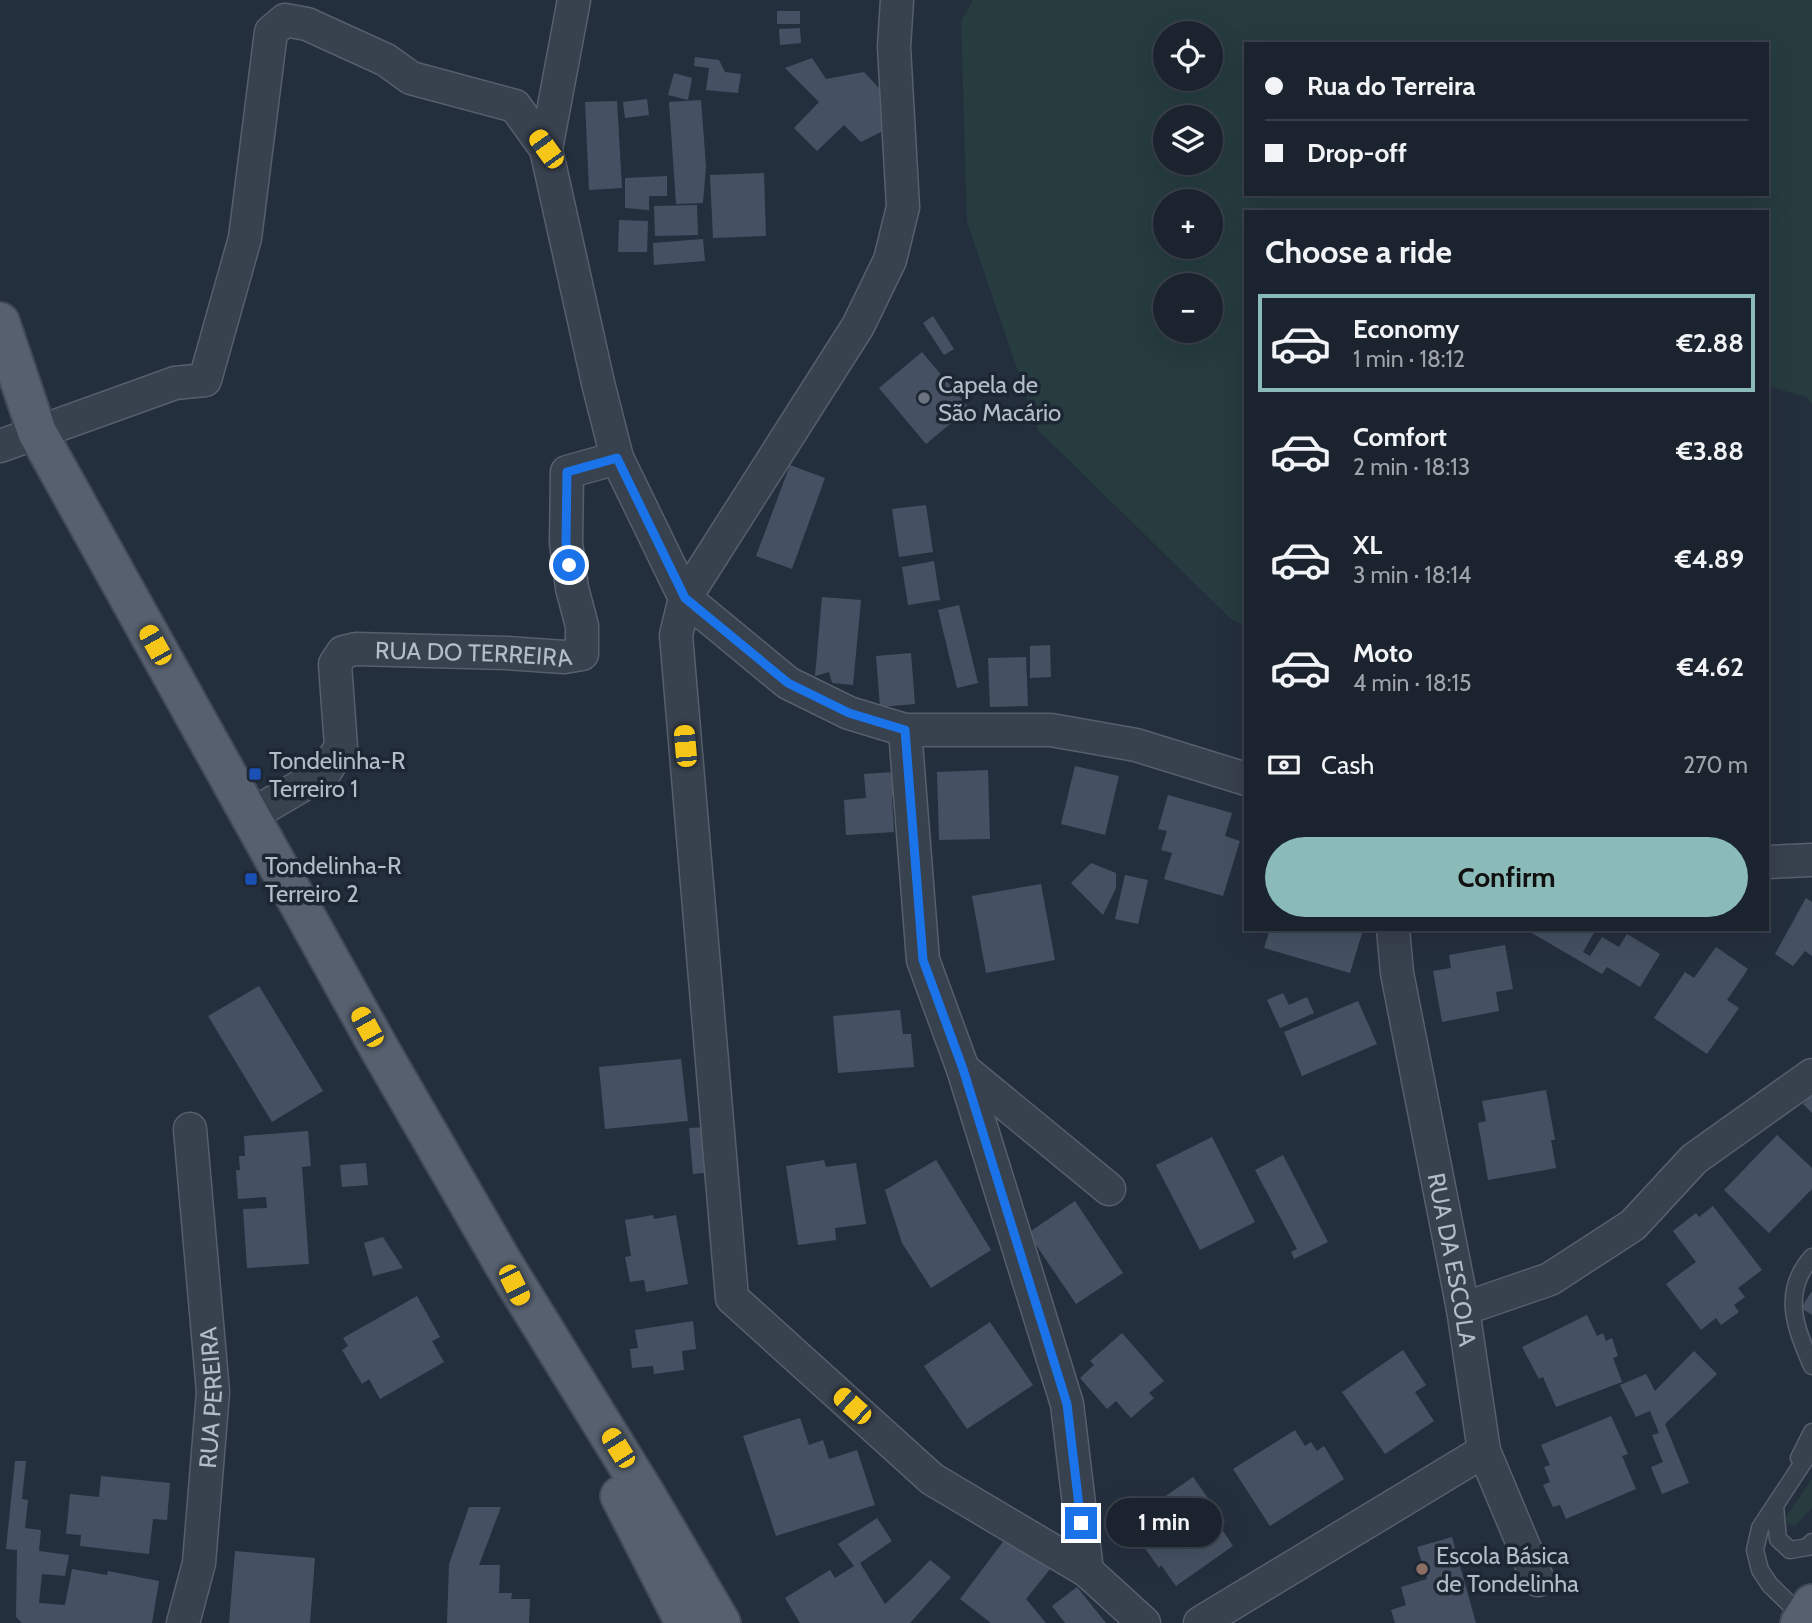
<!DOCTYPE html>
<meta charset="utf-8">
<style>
body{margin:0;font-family:Cabin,sans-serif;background:#242b36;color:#f1f3f6;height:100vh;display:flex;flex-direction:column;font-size:26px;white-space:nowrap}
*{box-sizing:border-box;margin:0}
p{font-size:23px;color:#a0a4aa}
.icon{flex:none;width:38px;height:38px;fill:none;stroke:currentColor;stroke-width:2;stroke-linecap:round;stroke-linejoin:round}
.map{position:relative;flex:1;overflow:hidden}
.drawer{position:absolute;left:1244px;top:210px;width:525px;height:721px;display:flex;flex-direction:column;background:#1b232e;border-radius:0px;box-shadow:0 7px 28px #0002,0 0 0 2px #39404a}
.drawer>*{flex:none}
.hud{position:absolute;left:1244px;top:42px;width:525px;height:154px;border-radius:0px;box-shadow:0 7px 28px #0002,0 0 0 2px #39404a;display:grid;align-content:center;height:154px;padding:0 21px;background:#1b232e}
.controls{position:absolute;left:1153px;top:21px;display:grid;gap:14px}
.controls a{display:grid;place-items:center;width:70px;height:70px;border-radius:50%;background:#1b232e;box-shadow:0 7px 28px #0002,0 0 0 2px #39404a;font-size:35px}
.end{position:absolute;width:32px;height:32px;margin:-16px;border:9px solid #1a73e8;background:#fff;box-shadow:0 0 0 4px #fff}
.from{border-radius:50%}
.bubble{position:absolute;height:49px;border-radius:24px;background:#1b232e;box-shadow:0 7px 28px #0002,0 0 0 2px #39404a;font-size:23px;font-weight:800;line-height:49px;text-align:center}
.car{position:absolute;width:21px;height:42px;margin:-21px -10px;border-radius:9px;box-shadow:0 0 5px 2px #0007;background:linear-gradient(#f5c518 24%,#345 0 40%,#f5c518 0 76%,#345 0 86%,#f5c518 0)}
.hud b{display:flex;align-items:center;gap:24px;height:66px;font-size:26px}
.hud b+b{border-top:2px solid #39404a}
.hud i{width:18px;height:18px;background:#f1f3f6}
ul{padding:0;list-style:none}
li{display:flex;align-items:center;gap:21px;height:98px;margin:0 14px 10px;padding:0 7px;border:4px solid transparent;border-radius:0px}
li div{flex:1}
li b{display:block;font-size:26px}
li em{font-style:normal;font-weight:800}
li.current{border-color:#8bbbb9}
li>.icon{width:63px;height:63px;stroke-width:1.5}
h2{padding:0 21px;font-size:32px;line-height:84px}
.pay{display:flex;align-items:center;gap:18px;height:77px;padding:0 21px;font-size:26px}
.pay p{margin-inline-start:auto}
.cta{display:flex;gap:14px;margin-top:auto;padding:14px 21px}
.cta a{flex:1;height:80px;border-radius:42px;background:#8bbbb9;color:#111;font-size:28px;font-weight:800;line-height:80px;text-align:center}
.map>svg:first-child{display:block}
.green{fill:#263c3f;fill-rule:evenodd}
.building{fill:#455162}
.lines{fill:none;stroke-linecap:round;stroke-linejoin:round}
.service-casing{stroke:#565f6c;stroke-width:19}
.minor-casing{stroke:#565f6c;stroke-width:35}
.primary-casing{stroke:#414a57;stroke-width:42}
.service{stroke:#38414e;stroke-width:16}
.minor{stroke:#38414e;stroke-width:32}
.primary{stroke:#56606e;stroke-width:38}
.route{stroke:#1a73e8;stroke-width:9}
.worship-dot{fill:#6b7280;stroke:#1d2633;stroke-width:2.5}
.transit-dot{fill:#1a4fb4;stroke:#1d2633;stroke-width:2.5}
.education-dot{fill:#8d6e63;stroke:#1d2633;stroke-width:2.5}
.labels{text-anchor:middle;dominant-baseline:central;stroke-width:7;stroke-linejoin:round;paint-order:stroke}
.poi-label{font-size:24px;fill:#b4bcc9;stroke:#1d2633;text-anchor:start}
.street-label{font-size:24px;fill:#b4bcc9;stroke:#1d2633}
</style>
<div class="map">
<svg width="1812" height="1623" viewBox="0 0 1812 1623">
<rect width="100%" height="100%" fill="#242f3e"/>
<g class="green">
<path d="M973,0H1812V404L1806,397L1768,386V212H1246V627L1231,619L1038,430L967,222L961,21ZM1166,33H1211V79H1166ZM1246,44H1768V194H1246ZM1166,117H1211V163H1166ZM1166,201H1211V247H1166ZM1166,285H1211V331H1166Z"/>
<polygon points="1812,1479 1812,1508 1795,1526 1787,1524 1786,1517"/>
</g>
<g class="building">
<rect x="777" y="11" width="23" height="13"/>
<polygon points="800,28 801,43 780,45 779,29"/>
<polygon points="695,57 719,60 725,72 741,74 738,93 706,90 709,68 694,66"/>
<polygon points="812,58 826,79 864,72 879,88 887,129 861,142 844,125 817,151 794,128 819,102 785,68"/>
<polygon points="674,73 692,78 688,100 668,95"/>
<polygon points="647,99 649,115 625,118 623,102"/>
<polygon points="701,100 706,166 703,203 676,204 669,102"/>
<polygon points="617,101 622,188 589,190 585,102"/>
<polygon points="764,173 766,236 713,238 710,175"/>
<polygon points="667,176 667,196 649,196 649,210 625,208 625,178"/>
<polygon points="697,205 698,235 655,236 654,206"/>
<polygon points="619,220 648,221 647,252 618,252"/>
<polygon points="703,239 705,261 654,265 653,243"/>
<polygon points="933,316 954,349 944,355 923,323"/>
<polygon points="922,352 969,408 926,444 879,388"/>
<polygon points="790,465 825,478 792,569 756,556"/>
<polygon points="926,505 933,552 899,557 892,509"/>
<polygon points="934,561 940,600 908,605 902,567"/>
<polygon points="822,597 861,600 853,685 832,683 829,672 815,676"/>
<polygon points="959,605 978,683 957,688 938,610"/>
<polygon points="1050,645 1051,677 1030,678 1030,646"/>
<polygon points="911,653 915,704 880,707 876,656"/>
<polygon points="1026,657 1028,706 990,707 988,658"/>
<polygon points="1075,766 1119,776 1105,835 1061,824"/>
<polygon points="988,770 990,839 939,840 937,772"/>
<polygon points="894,772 896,796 892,796 894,832 846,835 844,800 866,798 864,774"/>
<polygon points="1168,795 1232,813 1225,836 1240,841 1223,896 1164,879 1172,853 1161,850 1167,831 1158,829"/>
<polygon points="1091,863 1116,873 1116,888 1103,915 1071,883"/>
<polygon points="1125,875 1148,880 1138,924 1115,919"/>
<polygon points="1041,884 1055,960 986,973 972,896"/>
<polygon points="1806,898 1812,902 1812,956 1805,951 1793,966 1775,954"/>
<polygon points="1270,929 1360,929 1363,930 1350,973 1264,948"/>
<polygon points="1525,929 1596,929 1583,952 1590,956 1602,937 1619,947 1627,934 1660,954 1640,987 1607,967 1602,974"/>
<polygon points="1505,945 1513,989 1496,992 1499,1011 1442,1022 1433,971 1451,968 1449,955"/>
<polygon points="1716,947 1748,969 1727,1000 1739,1008 1707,1054 1654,1018 1685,972 1694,978"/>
<polygon points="259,986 323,1091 272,1122 208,1016"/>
<polygon points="1283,993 1289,1005 1307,997 1314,1013 1280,1028 1267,1000"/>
<polygon points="1358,1001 1377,1044 1302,1076 1284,1032"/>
<polygon points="900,1010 903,1034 911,1034 914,1067 838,1073 833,1016"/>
<polygon points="681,1059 688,1121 605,1129 599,1067"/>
<polygon points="1546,1090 1555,1140 1551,1140 1556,1168 1488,1180 1478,1123 1486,1121 1482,1101"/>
<polygon points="1812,1094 1812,1113 1803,1104"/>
<polygon points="711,1127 714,1172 693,1174 689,1128"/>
<polygon points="308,1131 311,1166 302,1167 309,1264 247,1268 243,1209 267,1208 266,1197 238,1199 236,1170 240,1170 239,1156 245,1156 244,1136"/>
<polygon points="1777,1135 1812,1168 1812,1189 1769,1233 1724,1190"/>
<polygon points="1212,1137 1255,1222 1200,1250 1156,1165"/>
<polygon points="1283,1155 1328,1242 1294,1259 1291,1252 1297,1249 1255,1170"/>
<polygon points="824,1160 826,1167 856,1163 866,1224 835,1228 836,1240 798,1245 786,1166"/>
<polygon points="936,1160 991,1250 931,1288 902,1243 885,1190"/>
<polygon points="366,1163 368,1185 342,1187 340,1165"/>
<polygon points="1075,1201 1123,1273 1076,1304 1028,1233"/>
<polygon points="1713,1206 1762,1270 1738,1288 1745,1297 1734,1305 1739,1312 1721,1325 1716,1318 1701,1330 1666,1284 1696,1262 1673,1231 1696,1213 1699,1217"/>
<polygon points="653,1215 654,1219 676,1215 688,1284 646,1292 644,1280 630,1282 625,1257 631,1256 625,1220"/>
<polygon points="383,1237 403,1268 373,1276 364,1243"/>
<polygon points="1812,1291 1812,1315 1801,1308"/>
<polygon points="417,1296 440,1337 432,1341 444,1362 380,1399 369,1379 362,1384 342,1350 348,1346 343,1338"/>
<polygon points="1587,1315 1597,1336 1603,1333 1606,1341 1612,1338 1618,1356 1613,1358 1622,1382 1556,1407 1543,1377 1539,1379 1522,1347"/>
<polygon points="693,1321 696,1349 682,1351 684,1370 654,1374 653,1366 632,1368 630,1349 638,1348 635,1330"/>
<polygon points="990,1322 1033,1385 967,1429 924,1366"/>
<polygon points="1122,1333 1164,1381 1149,1393 1154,1398 1131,1418 1116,1401 1107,1409 1080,1378 1094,1365 1090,1361"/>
<polygon points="1403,1350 1426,1385 1415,1392 1434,1421 1385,1454 1342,1392"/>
<polygon points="1694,1351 1717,1374 1665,1424 1689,1483 1662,1494 1651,1467 1663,1462 1652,1435 1659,1433 1650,1411 1636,1417 1620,1385 1646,1374 1655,1391"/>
<polygon points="1611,1416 1628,1454 1622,1456 1636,1489 1566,1519 1560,1505 1553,1507 1543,1485 1550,1482 1544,1467 1550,1465 1541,1445"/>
<polygon points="800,1418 809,1445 823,1440 829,1459 857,1450 875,1505 776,1536 743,1436"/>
<polygon points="1295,1430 1305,1446 1311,1442 1317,1451 1324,1446 1344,1479 1270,1526 1233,1469"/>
<polygon points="15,1461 26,1461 22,1499 28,1500 25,1528 41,1530 39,1551 69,1555 65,1576 42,1574 39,1603 65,1605 72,1569 107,1575 108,1571 159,1581 152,1623 22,1623 16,1617 17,1550 6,1549"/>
<polygon points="101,1476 170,1483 167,1520 153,1519 149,1554 80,1546 81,1535 66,1534 70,1494 99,1497"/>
<polygon points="1193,1477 1225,1522 1219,1525 1233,1546 1176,1586 1161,1565 1159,1568 1127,1523"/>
<polygon points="469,1507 501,1507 479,1565 500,1565 499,1593 512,1593 511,1599 530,1599 529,1623 447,1623 449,1564"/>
<polygon points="877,1518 892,1541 860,1563 885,1604 910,1581 930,1560 951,1577 910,1623 800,1623 785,1598 830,1570 835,1578 854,1566 838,1544"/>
<polygon points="1008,1535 1051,1568 1026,1599 1046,1623 991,1623 960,1599"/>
<polygon points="1452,1537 1476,1623 1395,1623 1391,1610 1406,1605 1401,1587 1427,1579 1417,1547"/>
<polygon points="235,1551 315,1558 310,1623 229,1623"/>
<polygon points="1077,1587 1106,1623 1065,1623 1052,1606"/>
</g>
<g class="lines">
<g class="service-casing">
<g id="service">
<path d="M1812,1257C1781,1292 1795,1327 1812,1366"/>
<polyline points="1799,1458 1812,1432"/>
<polyline points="1775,1506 1778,1539 1790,1550 1808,1547 1812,1542"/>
<polyline points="1803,1617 1770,1585 1760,1570 1755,1550 1760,1528 1812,1449"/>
</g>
</g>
<g class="minor-casing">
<g id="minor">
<polyline points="574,0 546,149 598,383 617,458 685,598 788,683 849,713 905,730 1051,730 1136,745 1246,779"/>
<polyline points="897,0 894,47 903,207 890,260 858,326 685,598 676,635 732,1298 932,1479 1087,1571"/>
<polyline points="0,446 175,383 205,380 245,238 271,32 285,20 307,24 386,60 411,78 515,106 546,149"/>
<polyline points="905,730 923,960 963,1069 1067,1404 1087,1571 1144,1623"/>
<path id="s1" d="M250,816L325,772L341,747L335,664L343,652L356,649L506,653L564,657L582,654V626L572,588L566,543L567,472L617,458"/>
<polyline points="1768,862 1812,860"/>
<path id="s2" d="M1393,929L1397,973L1463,1309L1484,1451L1538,1580"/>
<polyline points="963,1069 1109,1189"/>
<polyline points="1463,1309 1550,1279 1633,1225 1694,1159 1812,1075"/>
<path id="s3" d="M183,1623L199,1563L213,1392L190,1129"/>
<polyline points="1200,1623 1484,1451"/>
</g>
</g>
<g class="primary-casing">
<g id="primary">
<polyline points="0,322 37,432 379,1048 503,1263 646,1495 721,1623"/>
<polyline points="620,1496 685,1623"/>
<polyline points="1800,1623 1812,1604"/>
</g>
</g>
<use href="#service" class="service"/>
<use href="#minor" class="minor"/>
<use href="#primary" class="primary"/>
</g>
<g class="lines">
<polyline class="route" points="569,565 566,542 567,472 617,458 685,598 788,683 849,713 905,730 923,960 963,1069 1067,1404 1081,1523"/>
</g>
<circle class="worship-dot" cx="924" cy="398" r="7"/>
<g class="transit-dot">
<rect x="248" y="767" width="14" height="14" rx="3.5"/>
<rect x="244" y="872" width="14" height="14" rx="3.5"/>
</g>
<circle class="education-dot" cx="1422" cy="1569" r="7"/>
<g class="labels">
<g class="poi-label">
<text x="938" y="384">Capela de<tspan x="938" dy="28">São Macário</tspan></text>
<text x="269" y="760">Tondelinha-R<tspan x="269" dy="28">Terreiro 1</tspan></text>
<text x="265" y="865">Tondelinha-R<tspan x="265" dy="28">Terreiro 2</tspan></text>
<text x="1436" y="1555">Escola Básica<tspan x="1436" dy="28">de Tondelinha</tspan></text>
</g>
<g class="street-label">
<text stroke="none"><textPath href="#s1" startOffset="345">RUA DO TERREIRA</textPath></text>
<text stroke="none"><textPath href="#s2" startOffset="336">RUA DA ESCOLA</textPath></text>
<text stroke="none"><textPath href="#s3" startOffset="228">RUA PEREIRA</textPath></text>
</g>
</g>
</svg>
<div class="controls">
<a><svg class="icon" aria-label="locate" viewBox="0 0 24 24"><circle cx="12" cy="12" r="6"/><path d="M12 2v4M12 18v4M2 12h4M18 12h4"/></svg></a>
<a><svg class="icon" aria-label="layers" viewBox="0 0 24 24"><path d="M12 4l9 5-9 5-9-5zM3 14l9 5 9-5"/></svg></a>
<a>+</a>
<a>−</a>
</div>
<i class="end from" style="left:569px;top:565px"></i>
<i class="end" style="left:1081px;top:1523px"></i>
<div class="bubble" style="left:1106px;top:1498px;width:116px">1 min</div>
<i class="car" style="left:546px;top:149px;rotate:324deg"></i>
<i class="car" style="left:155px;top:645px;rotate:331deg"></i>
<i class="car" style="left:685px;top:746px;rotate:355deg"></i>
<i class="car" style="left:367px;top:1027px;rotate:331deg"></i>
<i class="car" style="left:514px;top:1285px;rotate:154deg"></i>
<i class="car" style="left:852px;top:1406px;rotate:312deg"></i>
<i class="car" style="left:618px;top:1448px;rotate:328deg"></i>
<div class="hud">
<b><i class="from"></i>Rua do Terreira</b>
<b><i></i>Drop-off</b>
</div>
<section class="drawer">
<h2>Choose a ride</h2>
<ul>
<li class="current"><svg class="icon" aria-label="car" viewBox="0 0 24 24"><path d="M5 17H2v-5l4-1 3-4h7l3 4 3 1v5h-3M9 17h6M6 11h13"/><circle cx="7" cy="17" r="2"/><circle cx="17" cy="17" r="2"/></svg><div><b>Economy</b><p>1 min · 18:12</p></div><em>€2.88</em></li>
<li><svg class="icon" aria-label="car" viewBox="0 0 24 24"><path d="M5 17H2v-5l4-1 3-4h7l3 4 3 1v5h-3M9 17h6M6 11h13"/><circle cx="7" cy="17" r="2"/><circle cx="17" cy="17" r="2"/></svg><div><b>Comfort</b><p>2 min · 18:13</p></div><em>€3.88</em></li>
<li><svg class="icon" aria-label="car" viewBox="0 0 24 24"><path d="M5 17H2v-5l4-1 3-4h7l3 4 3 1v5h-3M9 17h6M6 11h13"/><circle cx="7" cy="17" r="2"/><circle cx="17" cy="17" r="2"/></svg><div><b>XL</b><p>3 min · 18:14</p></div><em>€4.89</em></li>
<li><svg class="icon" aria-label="car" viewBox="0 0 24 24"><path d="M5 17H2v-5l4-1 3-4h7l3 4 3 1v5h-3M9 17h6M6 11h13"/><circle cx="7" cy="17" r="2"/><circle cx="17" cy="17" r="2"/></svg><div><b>Moto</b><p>4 min · 18:15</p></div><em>€4.62</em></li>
</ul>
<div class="pay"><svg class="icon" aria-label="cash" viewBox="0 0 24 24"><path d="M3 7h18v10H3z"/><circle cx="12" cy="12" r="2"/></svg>Cash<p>270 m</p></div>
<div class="cta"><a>Confirm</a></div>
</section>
</div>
